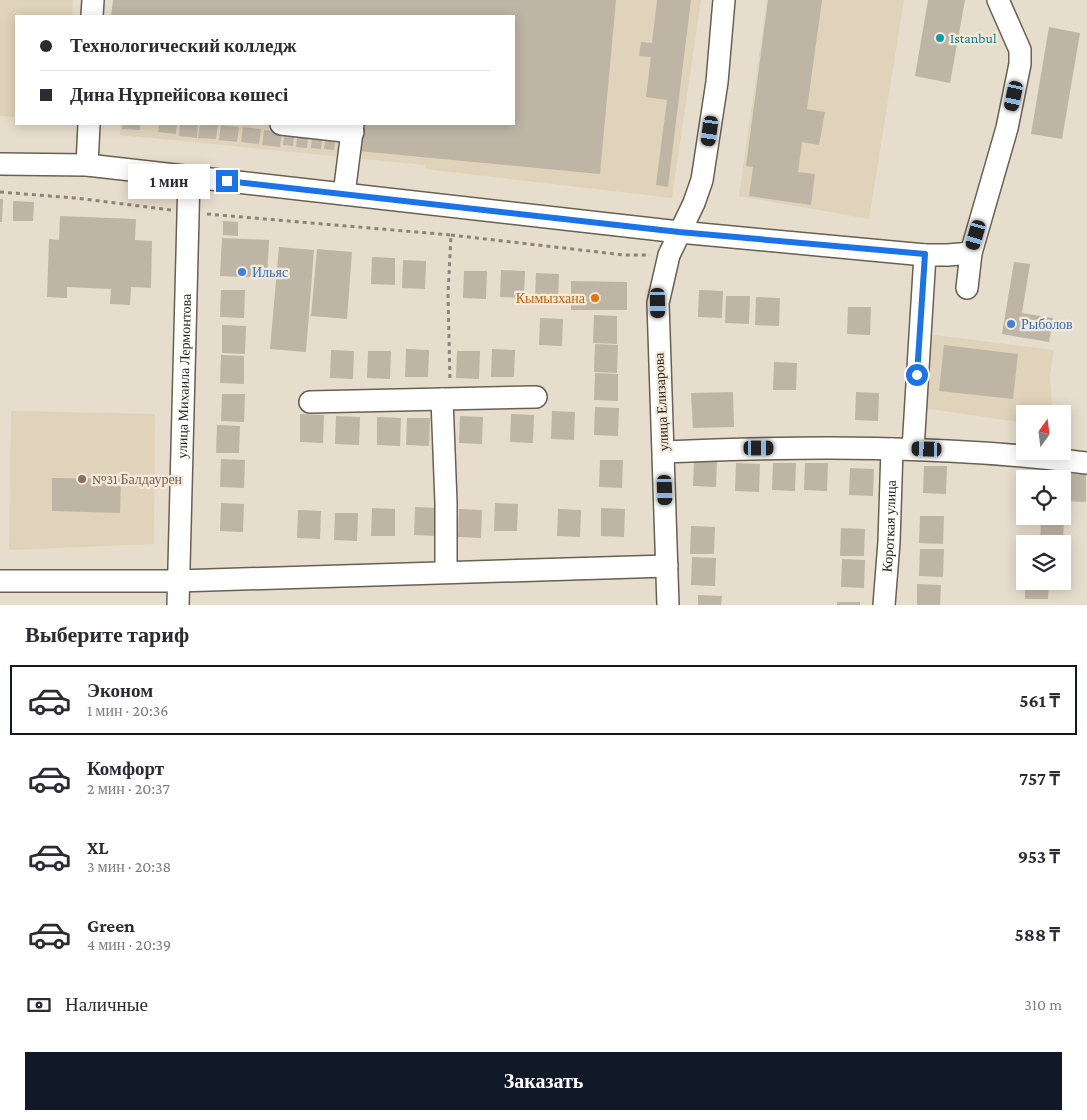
<!DOCTYPE html>
<html lang="ru">
<meta charset="utf-8">
<style>
body{margin:0;font-family:"Crimson Pro",serif;background:#f7f7f7;color:#2b2b33;height:100vh;display:flex;flex-direction:column;font-size:19px;white-space:nowrap}
*{box-sizing:border-box;margin:0}
p{font-size:16px;color:#7c7c81}
.icon{flex:none;width:28px;height:28px;fill:none;stroke:currentColor;stroke-width:2;stroke-linecap:round;stroke-linejoin:round}
.map{position:relative;height:605px;overflow:hidden}
.side{display:flex;flex-direction:column;background:#fff;flex:1}
.side>*{flex:none}
.guide{position:absolute;left:15px;top:15px;width:500px;height:110px;border-radius:0px;box-shadow:0 2px 12px #0003;display:grid;align-content:center;height:110px;padding:0 25px;background:#fff}
.needle{width:32px;rotate:14deg}
.tools{position:absolute;left:1016px;top:405px;display:grid;gap:10px}
.tools a{display:grid;place-items:center;width:55px;height:55px;border-radius:0px;background:#fff;box-shadow:0 2px 12px #0003;font-size:25px}
.end{position:absolute;width:22px;height:22px;margin:-11px;border:6px solid #1a73e8;background:#fff;box-shadow:0 0 0 2px #fff}
.from{border-radius:50%}
.bubble{position:absolute;height:35px;border-radius:0px;background:#fff;box-shadow:0 2px 12px #0003;font-size:16px;font-weight:700;line-height:35px;text-align:center}
.car{position:absolute;width:15px;height:30px;margin:-15px -8px;border-radius:6px;box-shadow:0 0 4px 1px #0007;background:linear-gradient(#222 24%,#8ab4d8 0 40%,#222 0 76%,#8ab4d8 0 86%,#222 0)}
.guide b{display:flex;align-items:center;gap:18px;height:48px;font-size:19px}
.guide b+b{border-top:1px solid #e1e1e2}
.guide i{width:12px;height:12px;background:#2b2b33}
ul{padding:0;list-style:none}
li{display:flex;align-items:center;gap:15px;height:70px;margin:0 10px 8px;padding:0 15px;border:2px solid transparent;border-radius:0px}
li div{flex:1}
li b{display:block;font-size:19px}
li em{font-style:normal;font-weight:700}
li.active{border-color:#111827}
li>.icon{width:45px;height:45px;stroke-width:1.5}
h2{padding:0 25px;font-size:22px;line-height:60px}
.pay{display:flex;align-items:center;gap:12px;height:55px;padding:0 25px;font-size:19px}
.pay p{margin-inline-start:auto}
.action{display:flex;gap:10px;margin-top:auto;padding:10px 25px}
.action a{flex:1;height:58px;border-radius:0px;background:#111827;color:#fff;font-size:20px;font-weight:700;line-height:58px;text-align:center}
.map>svg:first-child{display:block}
.built{fill:#e0d3bb}
.building{fill:#beb5a5}
.lines{fill:none;stroke-linecap:round;stroke-linejoin:round}
.minor-casing{stroke:#686051;stroke-width:24}
.path{stroke:#8b8579;stroke-width:3;stroke-dasharray:4 4;stroke-linecap:butt}
.minor{stroke:#fff;stroke-width:21}
.route{stroke:#1a73e8;stroke-width:6}
.culture-dot{fill:#0f9aa8;stroke:#f4ead9;stroke-width:2}
.shop-dot{fill:#3f7fe0;stroke:#f4ead9;stroke-width:2}
.food-dot{fill:#e8710a;stroke:#f4ead9;stroke-width:2}
.education-dot{fill:#8d6e63;stroke:#f4ead9;stroke-width:2}
.labels{text-anchor:middle;dominant-baseline:central;stroke-width:4.5;stroke-linejoin:round;paint-order:stroke}
.culture-label{font-size:14px;fill:#0d838f;stroke:#f4ead9;text-anchor:start}
.shop-label{font-size:14px;fill:#366cbe;stroke:#f4ead9;text-anchor:start}
.food-label{font-size:14px;fill:#c56008;stroke:#f4ead9;text-anchor:end}
.street-label{font-size:14px;fill:#27241e;stroke:#f4ead9}
.education-label{font-size:14px;fill:#785e54;stroke:#f4ead9;text-anchor:start}
</style>
<div class="map">
<svg width="1087" height="605" viewBox="0 0 1087 605">
<rect width="100%" height="100%" fill="#e7ddcc"/>
<g class="built">
<polygon points="0,0 73,0 72,16 16,16 16,117 0,116"/>
<polygon points="126,0 701,0 672,198 425,169 426,165 120,135 121,124 514,124 514,16 125,16"/>
<polygon points="767,0 904,0 869,219 739,196"/>
<polygon points="927,334 1054,350 1050,375 1052,405 1050,414 1025,414 1025,423 923,408"/>
<polygon points="11,411 155,414 154,544 9,550"/>
</g>
<g class="building">
<polygon points="113,0 616,0 600,174 359,151 362,124 514,124 514,16 111,16"/>
<polygon points="657,0 691,0 668,187 656,185 667,100 646,97 651,57 639,56 641,42 652,43"/>
<polygon points="768,0 822,0 807,109 825,112 819,145 802,142 798,172 815,174 811,205 749,196 753,167 746,166"/>
<polygon points="928,0 965,0 950,83 915,76"/>
<polygon points="1049,27 1080,33 1062,139 1031,134"/>
<polygon points="123,124 140,124 140,130 122,129"/>
<polygon points="159,124 177,124 176,134 158,132"/>
<polygon points="180,124 198,124 197,138 179,136"/>
<polygon points="200,124 218,124 216,139 198,138"/>
<polygon points="221,125 239,127 237,142 219,140"/>
<polygon points="243,127 261,129 259,144 241,142"/>
<polygon points="264,130 282,132 280,147 262,145"/>
<polygon points="284,136 294,137 293,146 283,145"/>
<polygon points="297,137 308,138 307,148 296,147"/>
<polygon points="312,138 322,140 321,149 311,148"/>
<polygon points="325,140 335,141 334,150 324,149"/>
<polygon points="0,199 3,199 2,222 0,222"/>
<polygon points="13,201 34,202 33,221 13,221"/>
<polygon points="60,216 136,219 135,240 152,241 151,288 131,287 130,305 110,304 111,289 67,287 67,298 47,297 49,239 59,240"/>
<polygon points="223,221 238,222 238,236 223,235"/>
<polygon points="222,238 269,240 267,278 220,276"/>
<polygon points="279,247 314,250 306,352 270,349"/>
<polygon points="317,249 352,252 347,319 311,316"/>
<polygon points="372,257 395,258 395,285 371,284"/>
<polygon points="403,260 426,261 425,289 402,288"/>
<polygon points="1014,262 1030,264 1022,313 1053,318 1049,342 1002,334"/>
<polygon points="501,270 525,271 524,298 500,297"/>
<polygon points="464,271 487,271 486,299 463,298"/>
<polygon points="536,273 559,274 558,302 535,301"/>
<polygon points="571,281 627,282 627,310 571,310"/>
<polygon points="221,290 245,290 244,318 220,317"/>
<polygon points="699,290 723,291 722,318 698,317"/>
<polygon points="726,296 750,296 749,324 725,323"/>
<polygon points="756,297 780,298 779,326 755,325"/>
<polygon points="848,307 871,307 870,335 847,334"/>
<polygon points="594,315 617,316 617,344 593,343"/>
<polygon points="540,318 563,319 562,346 539,345"/>
<polygon points="222,325 246,326 245,354 222,353"/>
<polygon points="595,344 618,345 617,373 594,372"/>
<polygon points="944,345 1018,354 1013,399 939,391"/>
<polygon points="406,349 429,350 428,377 405,377"/>
<polygon points="492,349 515,350 514,377 491,377"/>
<polygon points="331,350 354,351 353,379 330,378"/>
<polygon points="368,351 391,351 390,379 367,378"/>
<polygon points="457,351 480,351 479,379 456,378"/>
<polygon points="221,355 244,356 244,384 220,383"/>
<polygon points="774,362 797,363 796,390 773,390"/>
<polygon points="595,373 618,374 618,401 594,400"/>
<polygon points="733,392 734,427 693,428 691,393"/>
<polygon points="856,392 879,393 878,421 855,420"/>
<polygon points="222,394 245,394 244,422 221,421"/>
<polygon points="595,407 619,408 618,436 594,435"/>
<polygon points="552,411 575,412 574,440 551,439"/>
<polygon points="300,414 324,415 323,443 300,442"/>
<polygon points="511,414 534,415 533,443 510,442"/>
<polygon points="336,416 360,417 359,445 335,444"/>
<polygon points="460,416 483,417 482,444 459,443"/>
<polygon points="377,417 401,418 400,446 377,445"/>
<polygon points="407,418 430,418 429,446 406,445"/>
<polygon points="217,425 240,426 239,453 216,453"/>
<polygon points="221,459 245,460 244,488 220,487"/>
<polygon points="694,459 717,460 716,487 693,486"/>
<polygon points="600,460 623,460 622,488 599,487"/>
<polygon points="736,463 760,464 759,492 735,491"/>
<polygon points="773,463 796,463 795,491 772,490"/>
<polygon points="805,463 828,463 827,491 804,490"/>
<polygon points="924,466 947,466 946,494 923,493"/>
<polygon points="850,468 874,469 873,496 849,495"/>
<polygon points="1063,473 1086,474 1086,502 1062,501"/>
<polygon points="52,478 121,479 120,513 52,511"/>
<polygon points="221,503 244,504 243,532 220,531"/>
<polygon points="495,503 518,504 517,531 494,531"/>
<polygon points="415,507 438,508 437,536 414,535"/>
<polygon points="372,508 395,509 395,536 371,536"/>
<polygon points="601,508 625,509 624,537 601,536"/>
<polygon points="459,509 482,510 481,538 458,537"/>
<polygon points="558,509 581,510 580,537 557,536"/>
<polygon points="298,510 321,511 320,539 297,538"/>
<polygon points="335,513 358,513 357,541 334,540"/>
<polygon points="920,516 944,516 943,544 919,543"/>
<polygon points="1041,518 1064,519 1063,544 1040,544"/>
<polygon points="691,526 715,527 714,554 690,554"/>
<polygon points="841,528 865,529 864,556 840,556"/>
<polygon points="920,549 944,549 943,577 919,576"/>
<polygon points="692,557 716,558 715,586 691,585"/>
<polygon points="842,559 865,560 864,588 841,587"/>
<polygon points="1025,581 1049,581 1048,599 1025,599"/>
<polygon points="917,584 941,585 940,605 917,605"/>
<polygon points="698,595 722,596 721,605 698,605"/>
<rect x="837" y="602" width="23" height="3"/>
</g>
<g class="lines">
<g class="minor-casing">
<g id="minor">
<polyline points="92,16 93,0"/>
<polyline points="281,124 353,132"/>
<polyline points="0,164 87,165 679,232 925,255 948,255 971,253"/>
<polyline points="87,165 89,124"/>
<polyline points="344,194 353,124"/>
<polyline points="967,288 971,253 1007,128 1020,64 1020,50 998,0"/>
<polyline points="442,399 446,503 446,572"/>
<polyline points="310,402 536,397"/>
<polyline points="913,449 925,255"/>
<path d="M664,452C805,446 946,445 1087,463"/>
<polyline points="0,581 178,581 667,566"/>
<path id="s1" d="M178,605L189,177"/>
<polyline points="668,605 658,303 669,255 694,203 702,180 717,82 724,0"/>
<path id="s2" d="M884,605L889,542L892,449"/>
</g>
</g>
<g class="path">
<polyline points="0,192 75,198 171,210"/>
<polyline points="207,214 451,235 448,294 450,381"/>
<polyline points="451,235 624,255 650,255"/>
</g>
<use href="#minor" class="minor"/>
</g>
<g class="lines">
<polyline class="route" points="227,181 679,232 925,254 917,375"/>
</g>
<circle class="culture-dot" cx="940" cy="38" r="5"/>
<g class="shop-dot">
<circle cx="242" cy="272" r="5"/>
<circle cx="1011" cy="324" r="5"/>
</g>
<circle class="food-dot" cx="595" cy="298" r="5"/>
<circle class="education-dot" cx="82" cy="479" r="5"/>
<g class="labels">
<g class="culture-label">
<text x="950" y="38">Istanbul</text>
</g>
<g class="shop-label">
<text x="252" y="272">Ильяс</text>
<text x="1021" y="324">Рыболов</text>
</g>
<g class="food-label">
<text x="585" y="298">Кымызхана</text>
</g>
<g class="street-label">
<text stroke="none"><textPath href="#s1" startOffset="229">улица Михаила Лермонтова</textPath></text>
<text transform="translate(661 402) rotate(-93)">улица Елизарова</text>
<text stroke="none"><textPath href="#s2" startOffset="79">Короткая улица</textPath></text>
</g>
<g class="education-label">
<text x="92" y="479">№31 Балдаурен</text>
</g>
</g>
</svg>
<div class="tools">
<a><svg class="needle" viewBox="-14 -14 28 28"><path d="M0-13l5 13h-10z" fill="#e53935"/><path d="M0 13l5-13h-10z" fill="#7c7c81"/></svg></a>
<a><svg class="icon" aria-label="locate" viewBox="0 0 24 24"><circle cx="12" cy="12" r="6"/><path d="M12 2v4M12 18v4M2 12h4M18 12h4"/></svg></a>
<a><svg class="icon" aria-label="layers" viewBox="0 0 24 24"><path d="M12 4l9 5-9 5-9-5zM3 14l9 5 9-5"/></svg></a>
</div>
<i class="end from" style="left:917px;top:375px"></i>
<i class="end" style="left:227px;top:181px"></i>
<div class="bubble" style="left:128px;top:164px;width:82px">1 мин</div>
<i class="car" style="left:1014px;top:96px;rotate:192deg"></i>
<i class="car" style="left:710px;top:131px;rotate:188deg"></i>
<i class="car" style="left:976px;top:235px;rotate:196deg"></i>
<i class="car" style="left:658px;top:303px;rotate:179deg"></i>
<i class="car" style="left:759px;top:448px;rotate:90deg"></i>
<i class="car" style="left:927px;top:449px;rotate:272deg"></i>
<i class="car" style="left:665px;top:490px;rotate:178deg"></i>
<div class="guide">
<b><i class="from"></i>Технологический колледж</b>
<b><i></i>Дина Нұрпейісова көшесі</b>
</div>
</div>
<section class="side">
<h2>Выберите тариф</h2>
<ul>
<li class="active"><svg class="icon" aria-label="car" viewBox="0 0 24 24"><path d="M5 17H2v-5l4-1 3-4h7l3 4 3 1v5h-3M9 17h6M6 11h13"/><circle cx="7" cy="17" r="2"/><circle cx="17" cy="17" r="2"/></svg><div><b>Эконом</b><p>1 мин · 20:36</p></div><em>561 ₸</em></li>
<li><svg class="icon" aria-label="car" viewBox="0 0 24 24"><path d="M5 17H2v-5l4-1 3-4h7l3 4 3 1v5h-3M9 17h6M6 11h13"/><circle cx="7" cy="17" r="2"/><circle cx="17" cy="17" r="2"/></svg><div><b>Комфорт</b><p>2 мин · 20:37</p></div><em>757 ₸</em></li>
<li><svg class="icon" aria-label="car" viewBox="0 0 24 24"><path d="M5 17H2v-5l4-1 3-4h7l3 4 3 1v5h-3M9 17h6M6 11h13"/><circle cx="7" cy="17" r="2"/><circle cx="17" cy="17" r="2"/></svg><div><b>XL</b><p>3 мин · 20:38</p></div><em>953 ₸</em></li>
<li><svg class="icon" aria-label="car" viewBox="0 0 24 24"><path d="M5 17H2v-5l4-1 3-4h7l3 4 3 1v5h-3M9 17h6M6 11h13"/><circle cx="7" cy="17" r="2"/><circle cx="17" cy="17" r="2"/></svg><div><b>Green</b><p>4 мин · 20:39</p></div><em>588 ₸</em></li>
</ul>
<div class="pay"><svg class="icon" aria-label="cash" viewBox="0 0 24 24"><path d="M3 7h18v10H3z"/><circle cx="12" cy="12" r="2"/></svg>Наличные<p>310 m</p></div>
<div class="action"><a>Заказать</a></div>
</section>
